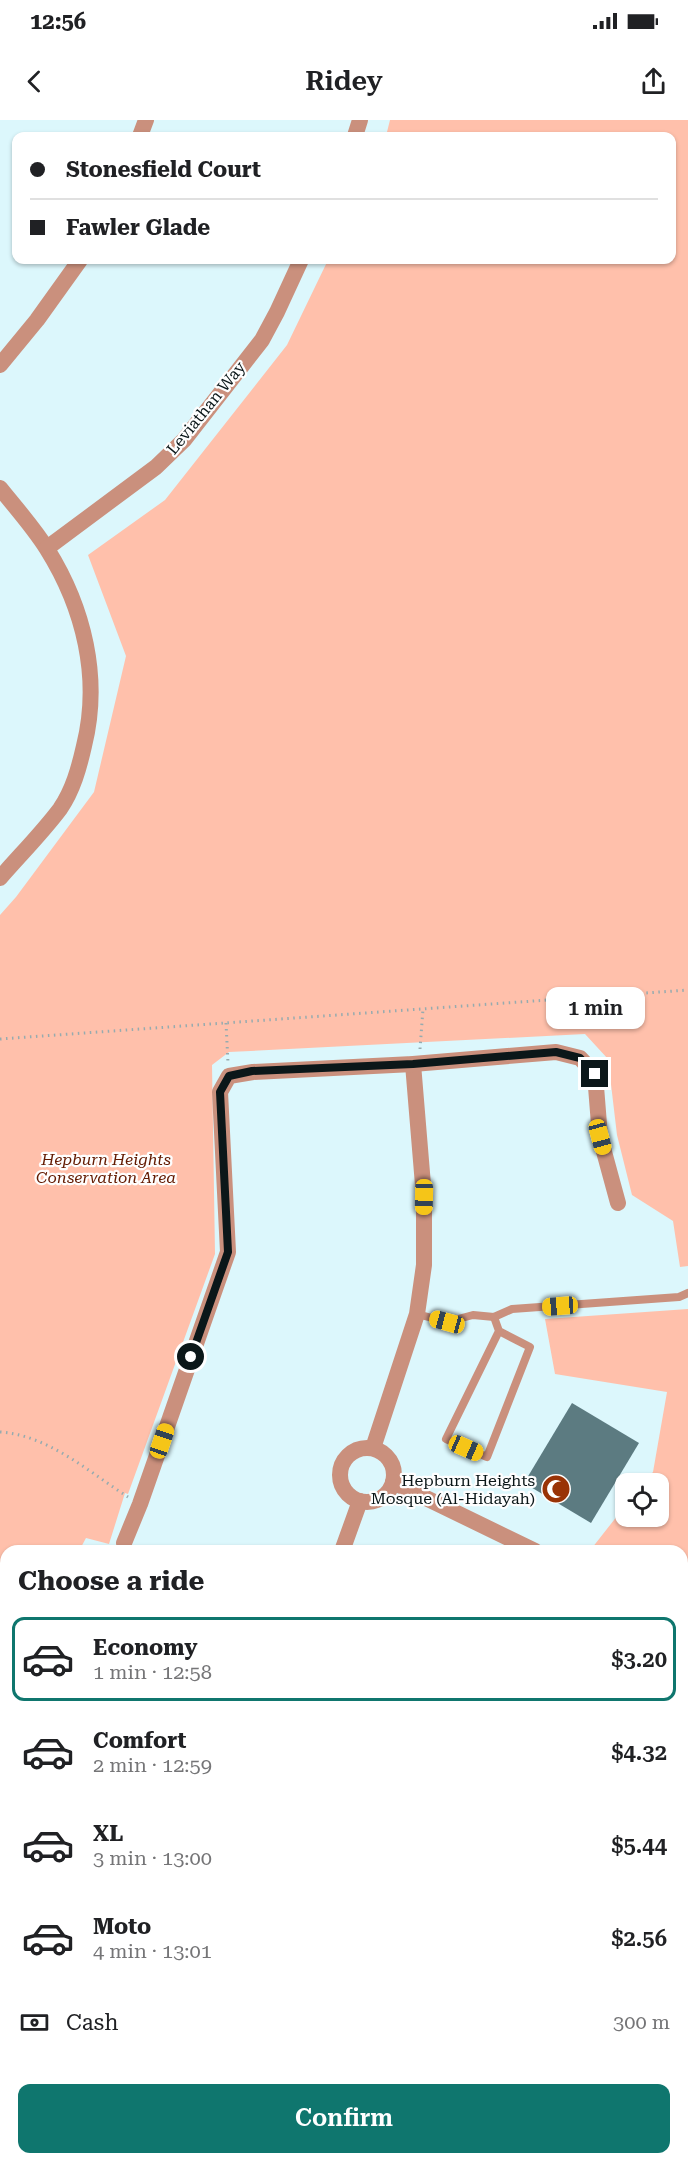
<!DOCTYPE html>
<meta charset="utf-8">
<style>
body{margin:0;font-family:"Roboto Serif",serif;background:#f2f2f2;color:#202124;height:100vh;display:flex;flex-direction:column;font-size:22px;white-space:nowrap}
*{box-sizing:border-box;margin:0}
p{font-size:20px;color:#757577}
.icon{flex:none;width:33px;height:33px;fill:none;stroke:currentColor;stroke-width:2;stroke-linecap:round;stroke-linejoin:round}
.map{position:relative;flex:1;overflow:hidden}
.drawer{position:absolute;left:0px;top:1425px;width:688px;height:620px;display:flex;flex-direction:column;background:#fff;border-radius:18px 18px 0 0;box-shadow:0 2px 4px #0004}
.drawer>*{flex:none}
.banner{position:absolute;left:12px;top:12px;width:664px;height:132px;border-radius:12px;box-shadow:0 2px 4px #0004;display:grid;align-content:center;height:132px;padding:0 18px;background:#fff}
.fabs{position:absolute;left:615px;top:1353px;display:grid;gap:12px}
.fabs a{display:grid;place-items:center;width:54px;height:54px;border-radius:12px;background:#fff;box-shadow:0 2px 4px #0004;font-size:30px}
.end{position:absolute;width:27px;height:27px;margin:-14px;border:8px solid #0b1719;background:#fff;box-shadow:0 0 0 3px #fff}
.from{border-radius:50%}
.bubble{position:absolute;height:42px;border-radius:12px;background:#fff;box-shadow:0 2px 4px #0004;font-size:20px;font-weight:600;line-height:42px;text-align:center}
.car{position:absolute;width:18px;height:36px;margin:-18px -9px;border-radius:8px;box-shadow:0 0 4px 2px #0007;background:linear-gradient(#f5c518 24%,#345 0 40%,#f5c518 0 76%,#345 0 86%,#f5c518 0)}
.banner b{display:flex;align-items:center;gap:21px;height:57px;font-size:22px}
.banner b+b{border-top:2px solid #e0e0e0}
.banner i{width:15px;height:15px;background:#202124}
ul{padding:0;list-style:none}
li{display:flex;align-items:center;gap:18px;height:84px;margin:0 12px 9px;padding:0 6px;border:3px solid transparent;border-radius:12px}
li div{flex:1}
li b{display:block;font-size:22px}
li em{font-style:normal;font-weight:600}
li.selected{border-color:#0f766e}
li>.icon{width:54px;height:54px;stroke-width:1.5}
h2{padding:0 18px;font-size:27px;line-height:72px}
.pay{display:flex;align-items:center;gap:15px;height:66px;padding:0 18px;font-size:22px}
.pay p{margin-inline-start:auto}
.primary-button{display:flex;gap:12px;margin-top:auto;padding:12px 18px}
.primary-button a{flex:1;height:69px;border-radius:12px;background:#0f766e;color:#fff;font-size:24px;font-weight:600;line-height:69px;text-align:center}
.status{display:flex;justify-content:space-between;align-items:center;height:42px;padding:0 30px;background:#fff;direction:ltr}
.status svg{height:16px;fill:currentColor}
header{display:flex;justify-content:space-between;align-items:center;height:78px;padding:0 18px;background:#fff;font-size:27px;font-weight:600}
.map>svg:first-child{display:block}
.green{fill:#ffc0ab}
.building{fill:#5c7b81}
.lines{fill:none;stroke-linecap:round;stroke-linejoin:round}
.path{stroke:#96abaf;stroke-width:3;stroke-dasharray:1.5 4.5;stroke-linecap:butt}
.service{stroke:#ca907d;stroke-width:8}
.minor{stroke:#ca907d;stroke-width:16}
.tertiary{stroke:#ca907d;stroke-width:16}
.route{stroke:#0b1719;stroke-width:8}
.labels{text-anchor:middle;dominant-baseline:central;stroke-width:4.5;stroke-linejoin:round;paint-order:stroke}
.street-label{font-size:16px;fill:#0b1719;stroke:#fefefe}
.park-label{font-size:16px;font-style:italic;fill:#631a00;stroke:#fefefe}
.poi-label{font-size:16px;fill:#0b1719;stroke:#fefefe;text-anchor:end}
</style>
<div class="status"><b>12:56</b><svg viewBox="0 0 49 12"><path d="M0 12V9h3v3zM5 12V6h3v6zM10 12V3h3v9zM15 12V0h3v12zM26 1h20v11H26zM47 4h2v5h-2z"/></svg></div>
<header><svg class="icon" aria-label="back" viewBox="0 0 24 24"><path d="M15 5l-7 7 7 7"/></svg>Ridey<svg class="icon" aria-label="share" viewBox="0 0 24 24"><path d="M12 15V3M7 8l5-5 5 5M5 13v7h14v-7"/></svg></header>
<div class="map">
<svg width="688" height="2044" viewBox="0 0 688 2044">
<rect width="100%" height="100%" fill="#dcf7fc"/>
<g class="green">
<polygon points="390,0 688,0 688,1146 680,1147 673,1101 632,1075 617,1015 608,939 585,914 229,932 212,945 215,1134 128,1374 125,1373 109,1424 86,1418 79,1431 6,1431 6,1720 0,1738 0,795 16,777 94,672 126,536 88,435 165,380 287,225 328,140 672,140 672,16 386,16"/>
<polygon points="688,1189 688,1457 683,1456 682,1431 599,1431 592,1428 625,1386 626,1396 658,1396 658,1364 643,1363 653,1352 667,1272 555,1254 545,1199"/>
</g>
<polygon class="building" points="572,1283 639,1323 591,1403 524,1363"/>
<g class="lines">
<g class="path">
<polyline points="226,903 228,943"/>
<polyline points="0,919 688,870"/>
<polyline points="420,929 423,889"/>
<path d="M0,1312C48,1315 89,1352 128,1377"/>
<polyline points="0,1677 6,1678"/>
</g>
<g class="service">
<polyline points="417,1194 447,1202 473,1195 494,1197 512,1189 679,1177 688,1173"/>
<polyline points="494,1197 499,1211 446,1319 487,1337 530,1227 499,1211"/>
<polyline points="682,1648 688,1647"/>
</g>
<g class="minor">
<polyline points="355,16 360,0"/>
<path d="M0,368C16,388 34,408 47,429C84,488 101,558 84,626C79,648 73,670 60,689C42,713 20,735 0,758"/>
<polyline points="47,428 156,347 184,320 262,220 277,192 301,140"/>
<circle cx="367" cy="1355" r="27"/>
<polyline points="373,1328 417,1194 424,1145 424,1077 413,944"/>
<polyline points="393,1362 535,1431"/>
<polyline points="124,1423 140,1384 228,1132 220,972 229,956 253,952 413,944 556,932 580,938 595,954 600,1017 618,1083"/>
<polyline points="342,1431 360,1381"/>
<polyline points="682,1474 688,1474"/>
<polyline points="0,1792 6,1773"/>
<polyline points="682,1823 688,1864"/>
<polyline points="682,1975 688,1971"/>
<polyline points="682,2012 688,2020"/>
<polyline points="129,2044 131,2038"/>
<polyline points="581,2044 591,2038"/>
</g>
<g class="tertiary">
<polyline points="140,16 146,0"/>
<polyline points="0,245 37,200 80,140"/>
</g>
</g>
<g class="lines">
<polyline class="route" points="191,1237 228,1132 220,972 229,956 252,951 413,944 556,932 580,938 595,954"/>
</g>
<defs>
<g id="mosque-disc" transform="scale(1.5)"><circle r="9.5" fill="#993306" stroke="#fefefe"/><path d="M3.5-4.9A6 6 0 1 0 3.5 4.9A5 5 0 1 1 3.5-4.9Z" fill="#fff"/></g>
</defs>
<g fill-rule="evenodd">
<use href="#mosque-disc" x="556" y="1369"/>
</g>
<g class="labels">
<g class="street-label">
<text transform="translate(206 288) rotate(-51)">Leviathan Way</text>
</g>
<g class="park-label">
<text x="106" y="1039">Hepburn Heights<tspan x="106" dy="18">Conservation Area</tspan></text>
</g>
<g class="poi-label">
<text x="535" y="1360">Hepburn Heights<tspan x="535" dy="18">Mosque (Al-Hidayah)</tspan></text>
</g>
</g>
</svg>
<div class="fabs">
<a><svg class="icon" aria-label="locate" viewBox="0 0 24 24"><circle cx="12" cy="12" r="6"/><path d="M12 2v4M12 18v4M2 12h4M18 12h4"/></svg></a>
</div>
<i class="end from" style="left:191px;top:1237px"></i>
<i class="end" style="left:595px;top:954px"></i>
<div class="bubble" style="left:546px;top:867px;width:99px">1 min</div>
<i class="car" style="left:600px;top:1017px;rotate:165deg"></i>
<i class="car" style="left:424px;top:1077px;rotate:181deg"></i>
<i class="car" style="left:560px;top:1186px;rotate:266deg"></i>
<i class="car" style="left:447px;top:1202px;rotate:285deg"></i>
<i class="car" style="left:162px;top:1321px;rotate:19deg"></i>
<i class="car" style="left:466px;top:1328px;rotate:114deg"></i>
<div class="banner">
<b><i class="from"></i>Stonesfield Court</b>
<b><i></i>Fawler Glade</b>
</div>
<section class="drawer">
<h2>Choose a ride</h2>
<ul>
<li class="selected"><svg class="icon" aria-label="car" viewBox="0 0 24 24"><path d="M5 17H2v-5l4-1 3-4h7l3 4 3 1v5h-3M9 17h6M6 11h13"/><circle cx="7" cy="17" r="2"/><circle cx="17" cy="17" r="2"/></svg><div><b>Economy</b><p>1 min · 12:58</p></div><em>$3.20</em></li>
<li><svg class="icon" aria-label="car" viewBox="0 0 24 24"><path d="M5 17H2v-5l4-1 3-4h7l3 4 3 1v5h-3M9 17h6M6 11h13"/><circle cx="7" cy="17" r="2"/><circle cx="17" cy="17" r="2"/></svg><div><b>Comfort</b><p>2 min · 12:59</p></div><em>$4.32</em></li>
<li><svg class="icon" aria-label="car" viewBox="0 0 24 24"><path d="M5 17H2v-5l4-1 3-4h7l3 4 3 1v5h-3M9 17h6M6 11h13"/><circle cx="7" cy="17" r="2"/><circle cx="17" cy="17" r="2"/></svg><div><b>XL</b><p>3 min · 13:00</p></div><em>$5.44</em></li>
<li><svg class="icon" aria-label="car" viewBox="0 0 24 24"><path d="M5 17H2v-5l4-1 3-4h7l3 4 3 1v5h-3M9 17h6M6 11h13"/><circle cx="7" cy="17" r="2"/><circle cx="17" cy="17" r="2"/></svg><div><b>Moto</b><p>4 min · 13:01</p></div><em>$2.56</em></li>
</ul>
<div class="pay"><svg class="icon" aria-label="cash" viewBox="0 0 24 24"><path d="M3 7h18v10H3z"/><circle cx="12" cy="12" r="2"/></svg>Cash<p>300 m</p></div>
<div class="primary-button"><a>Confirm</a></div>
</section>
</div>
